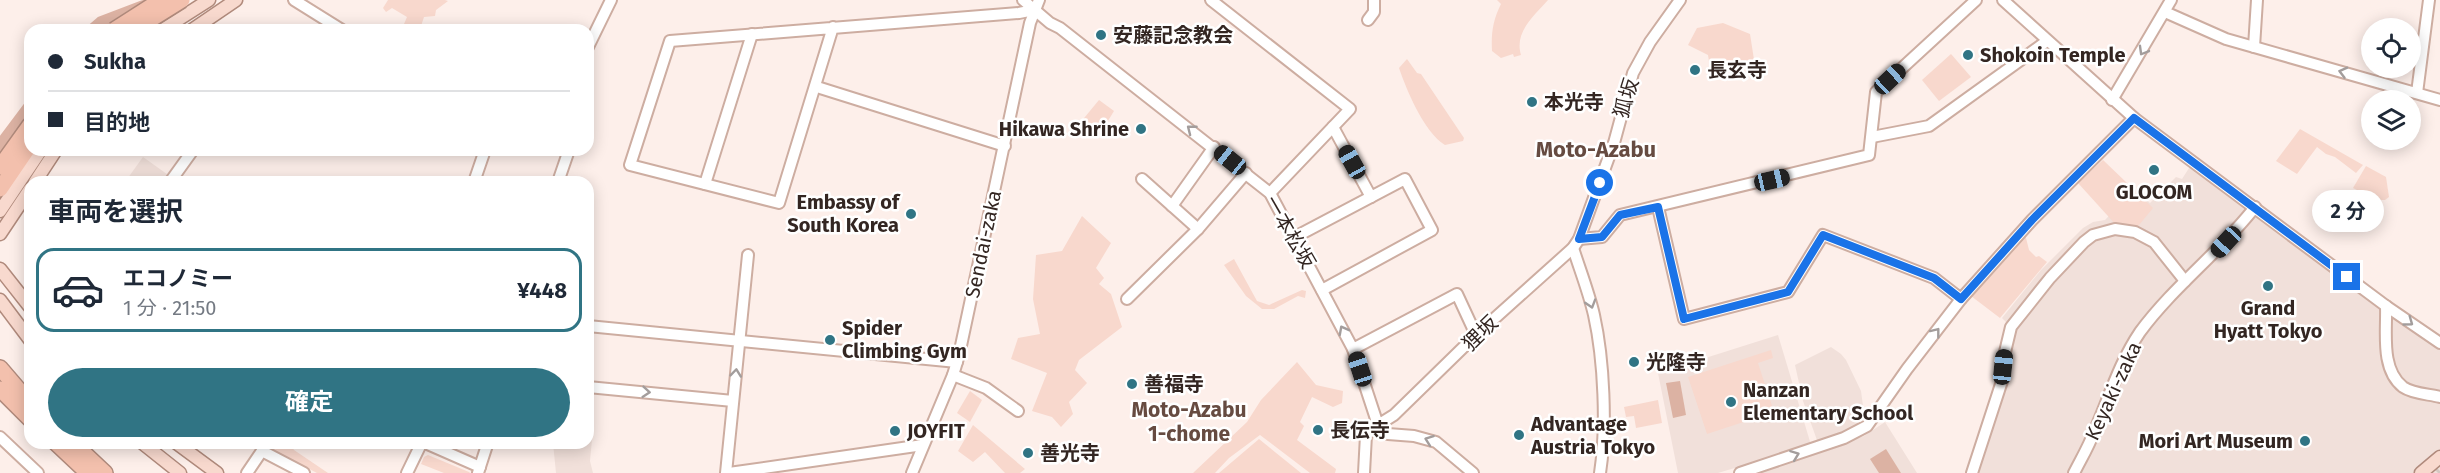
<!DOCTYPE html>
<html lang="ja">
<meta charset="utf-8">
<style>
body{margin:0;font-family:"Fira Sans","Noto Sans JP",sans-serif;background:#f2f2f3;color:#1f2937;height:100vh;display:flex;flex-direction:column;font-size:22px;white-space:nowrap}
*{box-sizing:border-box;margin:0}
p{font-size:20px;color:#747a83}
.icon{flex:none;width:33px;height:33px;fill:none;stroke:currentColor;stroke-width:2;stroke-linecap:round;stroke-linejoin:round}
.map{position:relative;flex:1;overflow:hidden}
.drawer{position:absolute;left:24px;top:176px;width:570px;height:273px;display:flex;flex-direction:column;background:#fff;border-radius:18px;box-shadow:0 3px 15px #0003}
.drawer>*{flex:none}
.top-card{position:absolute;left:24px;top:24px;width:570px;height:132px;border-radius:18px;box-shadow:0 3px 15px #0003;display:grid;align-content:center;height:132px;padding:0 24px;background:#fff}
.buttons{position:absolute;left:2361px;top:18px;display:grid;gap:12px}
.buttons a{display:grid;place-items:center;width:60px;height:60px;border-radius:50%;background:#fff;box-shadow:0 3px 15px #0003;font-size:30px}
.end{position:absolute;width:27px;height:27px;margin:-14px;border:8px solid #1a73e8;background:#fff;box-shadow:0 0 0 3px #fff}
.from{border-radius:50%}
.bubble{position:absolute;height:42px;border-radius:21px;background:#fff;box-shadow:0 3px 15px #0003;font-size:20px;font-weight:700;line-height:42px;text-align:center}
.car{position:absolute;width:18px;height:36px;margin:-18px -9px;border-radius:8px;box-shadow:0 0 4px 2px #0007;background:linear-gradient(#222 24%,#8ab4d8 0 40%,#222 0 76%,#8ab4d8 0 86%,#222 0)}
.top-card b{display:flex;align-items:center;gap:21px;height:57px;font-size:22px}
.top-card b+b{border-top:2px solid #e0e1e3}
.top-card i{width:15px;height:15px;background:#1f2937}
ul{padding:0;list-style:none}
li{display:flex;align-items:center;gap:18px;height:84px;margin:0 12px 9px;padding:0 12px;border:3px solid transparent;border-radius:18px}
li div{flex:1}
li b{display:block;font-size:22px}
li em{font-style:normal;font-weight:700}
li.selected{border-color:#307484}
li>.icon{width:54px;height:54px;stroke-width:1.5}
h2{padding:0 24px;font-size:27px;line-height:72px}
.button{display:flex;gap:12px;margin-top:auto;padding:12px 24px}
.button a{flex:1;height:69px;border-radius:36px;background:#307484;color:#fff;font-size:24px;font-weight:700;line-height:69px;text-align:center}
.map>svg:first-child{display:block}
.built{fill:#f1e0da}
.green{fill:#f8d8cd}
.water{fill:#dcb2a3}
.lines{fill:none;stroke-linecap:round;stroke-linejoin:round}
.river{stroke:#dcb2a3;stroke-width:16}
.major-tunnel{stroke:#d5c7c2;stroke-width:12;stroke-dasharray:12 6;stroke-linecap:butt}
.minor-casing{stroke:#cdada1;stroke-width:14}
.major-casing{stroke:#b08a7c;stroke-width:15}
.highway-casing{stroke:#b08a7c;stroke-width:18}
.minor{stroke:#fff;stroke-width:10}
.major{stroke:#f8d9ce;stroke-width:12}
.highway{stroke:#f3c0ad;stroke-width:15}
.highway-bridge-casing{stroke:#b08a7c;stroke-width:18;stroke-linecap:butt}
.highway-bridge{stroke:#f3c0ad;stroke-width:15}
.oneway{stroke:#a39d9c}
.route{stroke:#1a73e8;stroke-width:8}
.poi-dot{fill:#307484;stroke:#fff;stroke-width:2}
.labels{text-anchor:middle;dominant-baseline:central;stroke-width:5;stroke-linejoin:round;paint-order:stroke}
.poi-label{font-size:20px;font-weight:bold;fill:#332622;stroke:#fff;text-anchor:start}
.street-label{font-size:20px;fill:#332622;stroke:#fff}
.neighbourhood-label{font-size:21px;font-weight:bold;fill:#664b41;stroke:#fff}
.quarter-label{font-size:22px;font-weight:bold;fill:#664b41;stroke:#fff}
</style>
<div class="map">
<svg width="2440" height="473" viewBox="0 0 2440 473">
<rect width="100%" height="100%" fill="#fdefea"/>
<g class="built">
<polygon points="143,157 171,177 168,181 125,182"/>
<polygon points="2191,165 2380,309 2389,312 2440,350 2440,473 1978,473 2005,383 2009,353 2015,331 2002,318 2041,270 2083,228 2093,222 2105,220 2135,189 2150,203 2176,177 2182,179"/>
<polygon points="1778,335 1811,445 1718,473 1678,473 1658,373"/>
<polygon points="1831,347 1841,354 1846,360 1861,391 1865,421 1839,436 1843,444 1864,436 1885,422 1917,473 1758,473 1838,447 1833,438 1818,443 1803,401 1795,365"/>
<polygon points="588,428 593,429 590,461 593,473 556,473 553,443 588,442"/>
</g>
<g class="green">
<polygon points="388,0 445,0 448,1 436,10 435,16 424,17 421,26 404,24 407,17 392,8 386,12 383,8"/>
<path d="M1497,0H1548C1534,16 1514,32 1521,55L1514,57L1513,54L1501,58L1492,51C1491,33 1493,20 1501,4Z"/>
<polygon points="1723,23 1750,34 1755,66 1711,74 1708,55 1688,45 1697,28"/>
<polygon points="1951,54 1971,77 1939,101 1922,80"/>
<path d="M1407,59L1417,73L1421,74L1464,138L1463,141L1445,145C1424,132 1407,91 1399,68Z"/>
<polygon points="1099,100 1114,111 1098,137 1080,123"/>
<polygon points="2300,129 2363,165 2356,173 2335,157 2326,154 2317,147 2297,174 2276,161"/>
<polygon points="2103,160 2153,208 2135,230 2117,226 2078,183"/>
<polygon points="2366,166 2386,177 2389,197 2385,200 2377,200 2353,188"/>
<polygon points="1082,216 1111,243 1096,268 1104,278 1099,284 1111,294 1122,327 1079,360 1075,370 1087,383 1069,402 1073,414 1061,427 1052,417 1032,411 1047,373 1011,359 1018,338 1040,334 1033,299 1036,255 1062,251"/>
<polygon points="2025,234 2029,250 2036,257 2039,256 2047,262 2000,318 1971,296"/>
<polygon points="1234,259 1257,301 1269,305 1302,290 1306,291 1305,298 1298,296 1274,309 1262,309 1246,296 1224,265"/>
<polygon points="1771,350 1773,358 1758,363 1774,412 1707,434 1688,377"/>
<polygon points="1297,362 1316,385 1343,391 1342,403 1333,407 1312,397 1300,422 1304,426 1297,440 1336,469 1335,473 1310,473 1260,435 1229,458 1215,473 1193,473 1247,422 1261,400"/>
<polygon points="970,391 982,400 970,422 957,413"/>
<polygon points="1658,400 1662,423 1636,428 1634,416 1626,417 1624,407"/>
<polygon points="973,425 1025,469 1020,473 1005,473 985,452 973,462 958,451"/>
<polygon points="1259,439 1301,473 1219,473"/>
<polygon points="277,442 290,443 294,450 328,473 317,473 273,450"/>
<polygon points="428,455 469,472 470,473 444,473 421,464 424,457"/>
</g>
<g class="water">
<polygon points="1680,381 1686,415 1673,418 1666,383"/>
<polygon points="1886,449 1901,473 1879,473 1870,459"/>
</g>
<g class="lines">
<g class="river">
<polyline points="95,30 102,24 144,8"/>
<polyline points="0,149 30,109"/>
</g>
<polyline class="major-tunnel" points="2438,473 2440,471"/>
<g class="minor-casing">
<g id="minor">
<polyline points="294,0 342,30"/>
<polyline points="1023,0 1050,23 1060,28 1270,193 1353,349 1378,425 1388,434 1414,436 1436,442 1473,473"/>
<polyline points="1211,0 1350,109 1270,193"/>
<polyline points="2003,0 2134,118 2386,306 2440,343"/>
<polyline points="2165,12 2226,39 2440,100"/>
<polyline points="1368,20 1374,12 1374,0"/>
<polyline points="833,27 779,203 630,165 670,41 1019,13 1034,10"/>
<polyline points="588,47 611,0"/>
<polyline points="2254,47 2257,0"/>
<polyline points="817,87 1005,146"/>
<polyline points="2417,93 2429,0"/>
<polyline points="2112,100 2171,0"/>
<polyline points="1333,127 1371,197"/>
<polyline points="1872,137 1929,126 2047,41"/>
<polyline points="1142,179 1198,229"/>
<polyline points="170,182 193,150"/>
<polyline points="474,182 485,150"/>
<polyline points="558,182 569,150"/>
<polyline points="705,184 752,34"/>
<polyline points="1172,206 1214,147"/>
<polyline points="1658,207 1684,319 1788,292 1823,235 1934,278 1961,299"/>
<polyline points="1295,237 1405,179 1432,230 1322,290"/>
<polyline points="1579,239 1602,237 1620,215 1869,155 1876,92 1976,0"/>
<path d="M1573,248C1580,270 1589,293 1594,315C1604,360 1607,428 1600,473"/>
<polyline points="1127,299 1198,229 1246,173"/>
<path d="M2386,306C2387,331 2380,369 2403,387C2413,394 2429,394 2440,397"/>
<polyline points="588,326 957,362"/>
<polyline points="1353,349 1457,294 1476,335"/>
<polyline points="953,375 986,388 1018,411"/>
<polyline points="588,387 733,401"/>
<polyline points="0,437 38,473"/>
<polyline points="423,442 480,467"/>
<polyline points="262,451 304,473"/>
<polyline points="247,473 268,442"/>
<polyline points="407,473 422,442"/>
<polyline points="478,473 488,442"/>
<polyline points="726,473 748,255"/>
<polyline points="729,473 923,445"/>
<polyline points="912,473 953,375 959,355 1030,23 1039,0"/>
<polyline points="1364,473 1366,435 1378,425 1394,415 1476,335 1573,248 1579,239 1614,143 1633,73 1650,42 1680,0"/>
<polyline points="1740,473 1844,438 1867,426 1907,369 1961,299 2032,220 2134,118"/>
<polyline points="1972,473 2002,381 2005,352 2011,327 2050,278 2084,242 2093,235 2115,229 2135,232 2154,242 2185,281"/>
<path d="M2074,473C2081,459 2089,446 2094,432C2109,398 2119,363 2140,332C2174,286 2220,252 2255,207"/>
</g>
</g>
<g class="major-casing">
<g id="major">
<polyline points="162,30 209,0"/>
<polyline points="192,30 236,0"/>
<polyline points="35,182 56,150"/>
<polyline points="0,211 41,150"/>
<polyline points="0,234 30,189"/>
<polyline points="0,269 30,307"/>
<polyline points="0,300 30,340"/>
<polyline points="141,442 180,473"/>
<polyline points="175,442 217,473"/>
<polyline points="2421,473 2440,457"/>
</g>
</g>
<g class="highway-casing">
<g id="highway">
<polyline points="0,167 30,125"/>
<polyline points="0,189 30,145"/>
<polyline points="0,368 30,403"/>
<polyline points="0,389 30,419"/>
<polyline points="55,442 88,473"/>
<polyline points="72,442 105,473"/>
</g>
</g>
<use href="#minor" class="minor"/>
<use href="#major" class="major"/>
<use href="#highway" class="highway"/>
<g class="highway-bridge-casing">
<g id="highway-bridge">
<polyline points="114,30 161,0"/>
<polyline points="134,30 182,0"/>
</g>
</g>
<use href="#highway-bridge" class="highway-bridge"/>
</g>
<defs><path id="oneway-chevron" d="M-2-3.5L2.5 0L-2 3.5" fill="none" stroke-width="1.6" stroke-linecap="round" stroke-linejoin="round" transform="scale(1.5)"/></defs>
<g class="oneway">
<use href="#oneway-chevron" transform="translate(2143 51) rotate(120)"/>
<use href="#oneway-chevron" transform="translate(2343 72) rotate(-165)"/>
<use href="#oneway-chevron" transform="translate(1191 129) rotate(-142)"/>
<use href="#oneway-chevron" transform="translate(1591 304) rotate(73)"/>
<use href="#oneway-chevron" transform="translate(2409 322) rotate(36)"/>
<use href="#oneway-chevron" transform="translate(1343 330) rotate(-118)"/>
<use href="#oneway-chevron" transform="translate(1936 332) rotate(-52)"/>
<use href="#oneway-chevron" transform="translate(736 373) rotate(-84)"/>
<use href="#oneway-chevron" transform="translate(646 392) rotate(5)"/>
<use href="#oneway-chevron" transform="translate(1429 440) rotate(-160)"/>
<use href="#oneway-chevron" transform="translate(1795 455) rotate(-21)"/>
</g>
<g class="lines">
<polyline class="route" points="1600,183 1579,239 1602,237 1620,215 1658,207 1684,319 1788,292 1823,235 1934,278 1961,299 2032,220 2134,118 2347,277"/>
</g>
<g class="poi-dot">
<circle cx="1101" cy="35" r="6"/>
<circle cx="1968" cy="55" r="6"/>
<circle cx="1695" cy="70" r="6"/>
<circle cx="1532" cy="102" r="6"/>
<circle cx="1141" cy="129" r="6"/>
<circle cx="2154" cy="170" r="6"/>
<circle cx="911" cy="214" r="6"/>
<circle cx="2268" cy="286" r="6"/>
<circle cx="830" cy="340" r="6"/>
<circle cx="1634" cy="362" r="6"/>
<circle cx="1132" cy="384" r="6"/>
<circle cx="1731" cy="402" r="6"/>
<circle cx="1318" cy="430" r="6"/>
<circle cx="895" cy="431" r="6"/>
<circle cx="1519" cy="435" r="6"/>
<circle cx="2305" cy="441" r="6"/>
<circle cx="1028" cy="453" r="6"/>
</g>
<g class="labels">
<g class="poi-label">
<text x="1113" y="35">安藤記念教会</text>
<text x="1980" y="55">Shokoin Temple</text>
<text x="1707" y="70">長玄寺</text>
<text x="1544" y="102">本光寺</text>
<text x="1129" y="129" text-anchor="end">Hikawa Shrine</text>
<text x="2154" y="192" text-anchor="middle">GLOCOM</text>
<text x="899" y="202" text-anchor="end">Embassy of<tspan x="899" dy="23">South Korea</tspan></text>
<text x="2268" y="308" text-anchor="middle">Grand<tspan x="2268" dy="23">Hyatt Tokyo</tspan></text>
<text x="842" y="328">Spider<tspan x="842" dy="23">Climbing Gym</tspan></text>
<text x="1646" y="362">光隆寺</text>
<text x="1144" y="384">善福寺</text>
<text x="1743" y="390">Nanzan<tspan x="1743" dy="23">Elementary School</tspan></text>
<text x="1531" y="424">Advantage<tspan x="1531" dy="23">Austria Tokyo</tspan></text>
<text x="1330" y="430">長伝寺</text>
<text x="907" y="431">JOYFIT</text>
<text x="2293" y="441" text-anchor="end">Mori Art Museum</text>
<text x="1040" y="453">善光寺</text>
</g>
<g class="street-label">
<text transform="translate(1626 98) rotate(-73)">狐坂</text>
<text transform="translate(1290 232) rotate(60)">一本松坂</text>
<text transform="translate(983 244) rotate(-78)">Sendai-zaka</text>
<text transform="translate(1480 333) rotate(-44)">狸坂</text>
<text transform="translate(2113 391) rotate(-65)">Keyaki-zaka</text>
</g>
<g class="neighbourhood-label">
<text x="1189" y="410">Moto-Azabu<tspan x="1189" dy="24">1-chome</tspan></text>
</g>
<g class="quarter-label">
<text x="1596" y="149">Moto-Azabu</text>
</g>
</g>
</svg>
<div class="buttons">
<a><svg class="icon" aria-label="locate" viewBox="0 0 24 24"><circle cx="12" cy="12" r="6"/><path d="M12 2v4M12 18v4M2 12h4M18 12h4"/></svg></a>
<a><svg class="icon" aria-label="layers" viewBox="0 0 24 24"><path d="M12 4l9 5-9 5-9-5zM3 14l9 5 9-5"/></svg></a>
</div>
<i class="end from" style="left:1600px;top:183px"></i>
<i class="end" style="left:2347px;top:277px"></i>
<div class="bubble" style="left:2312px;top:190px;width:72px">2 分</div>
<i class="car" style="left:1890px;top:79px;rotate:47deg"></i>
<i class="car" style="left:1230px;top:160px;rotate:309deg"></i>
<i class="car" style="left:1352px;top:162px;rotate:331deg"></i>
<i class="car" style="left:1772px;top:180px;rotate:77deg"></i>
<i class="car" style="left:2226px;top:242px;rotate:223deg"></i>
<i class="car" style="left:2003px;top:367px;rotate:6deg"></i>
<i class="car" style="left:1360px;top:369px;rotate:342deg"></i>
<div class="top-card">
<b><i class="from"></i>Sukha</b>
<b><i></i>目的地</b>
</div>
<section class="drawer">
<h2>車両を選択</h2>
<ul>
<li class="selected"><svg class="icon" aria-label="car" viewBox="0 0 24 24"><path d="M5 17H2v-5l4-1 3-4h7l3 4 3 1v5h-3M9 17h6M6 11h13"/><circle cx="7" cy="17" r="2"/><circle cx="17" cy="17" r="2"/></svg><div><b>エコノミー</b><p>1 分 · 21:50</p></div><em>¥448</em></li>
</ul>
<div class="button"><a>確定</a></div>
</section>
</div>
